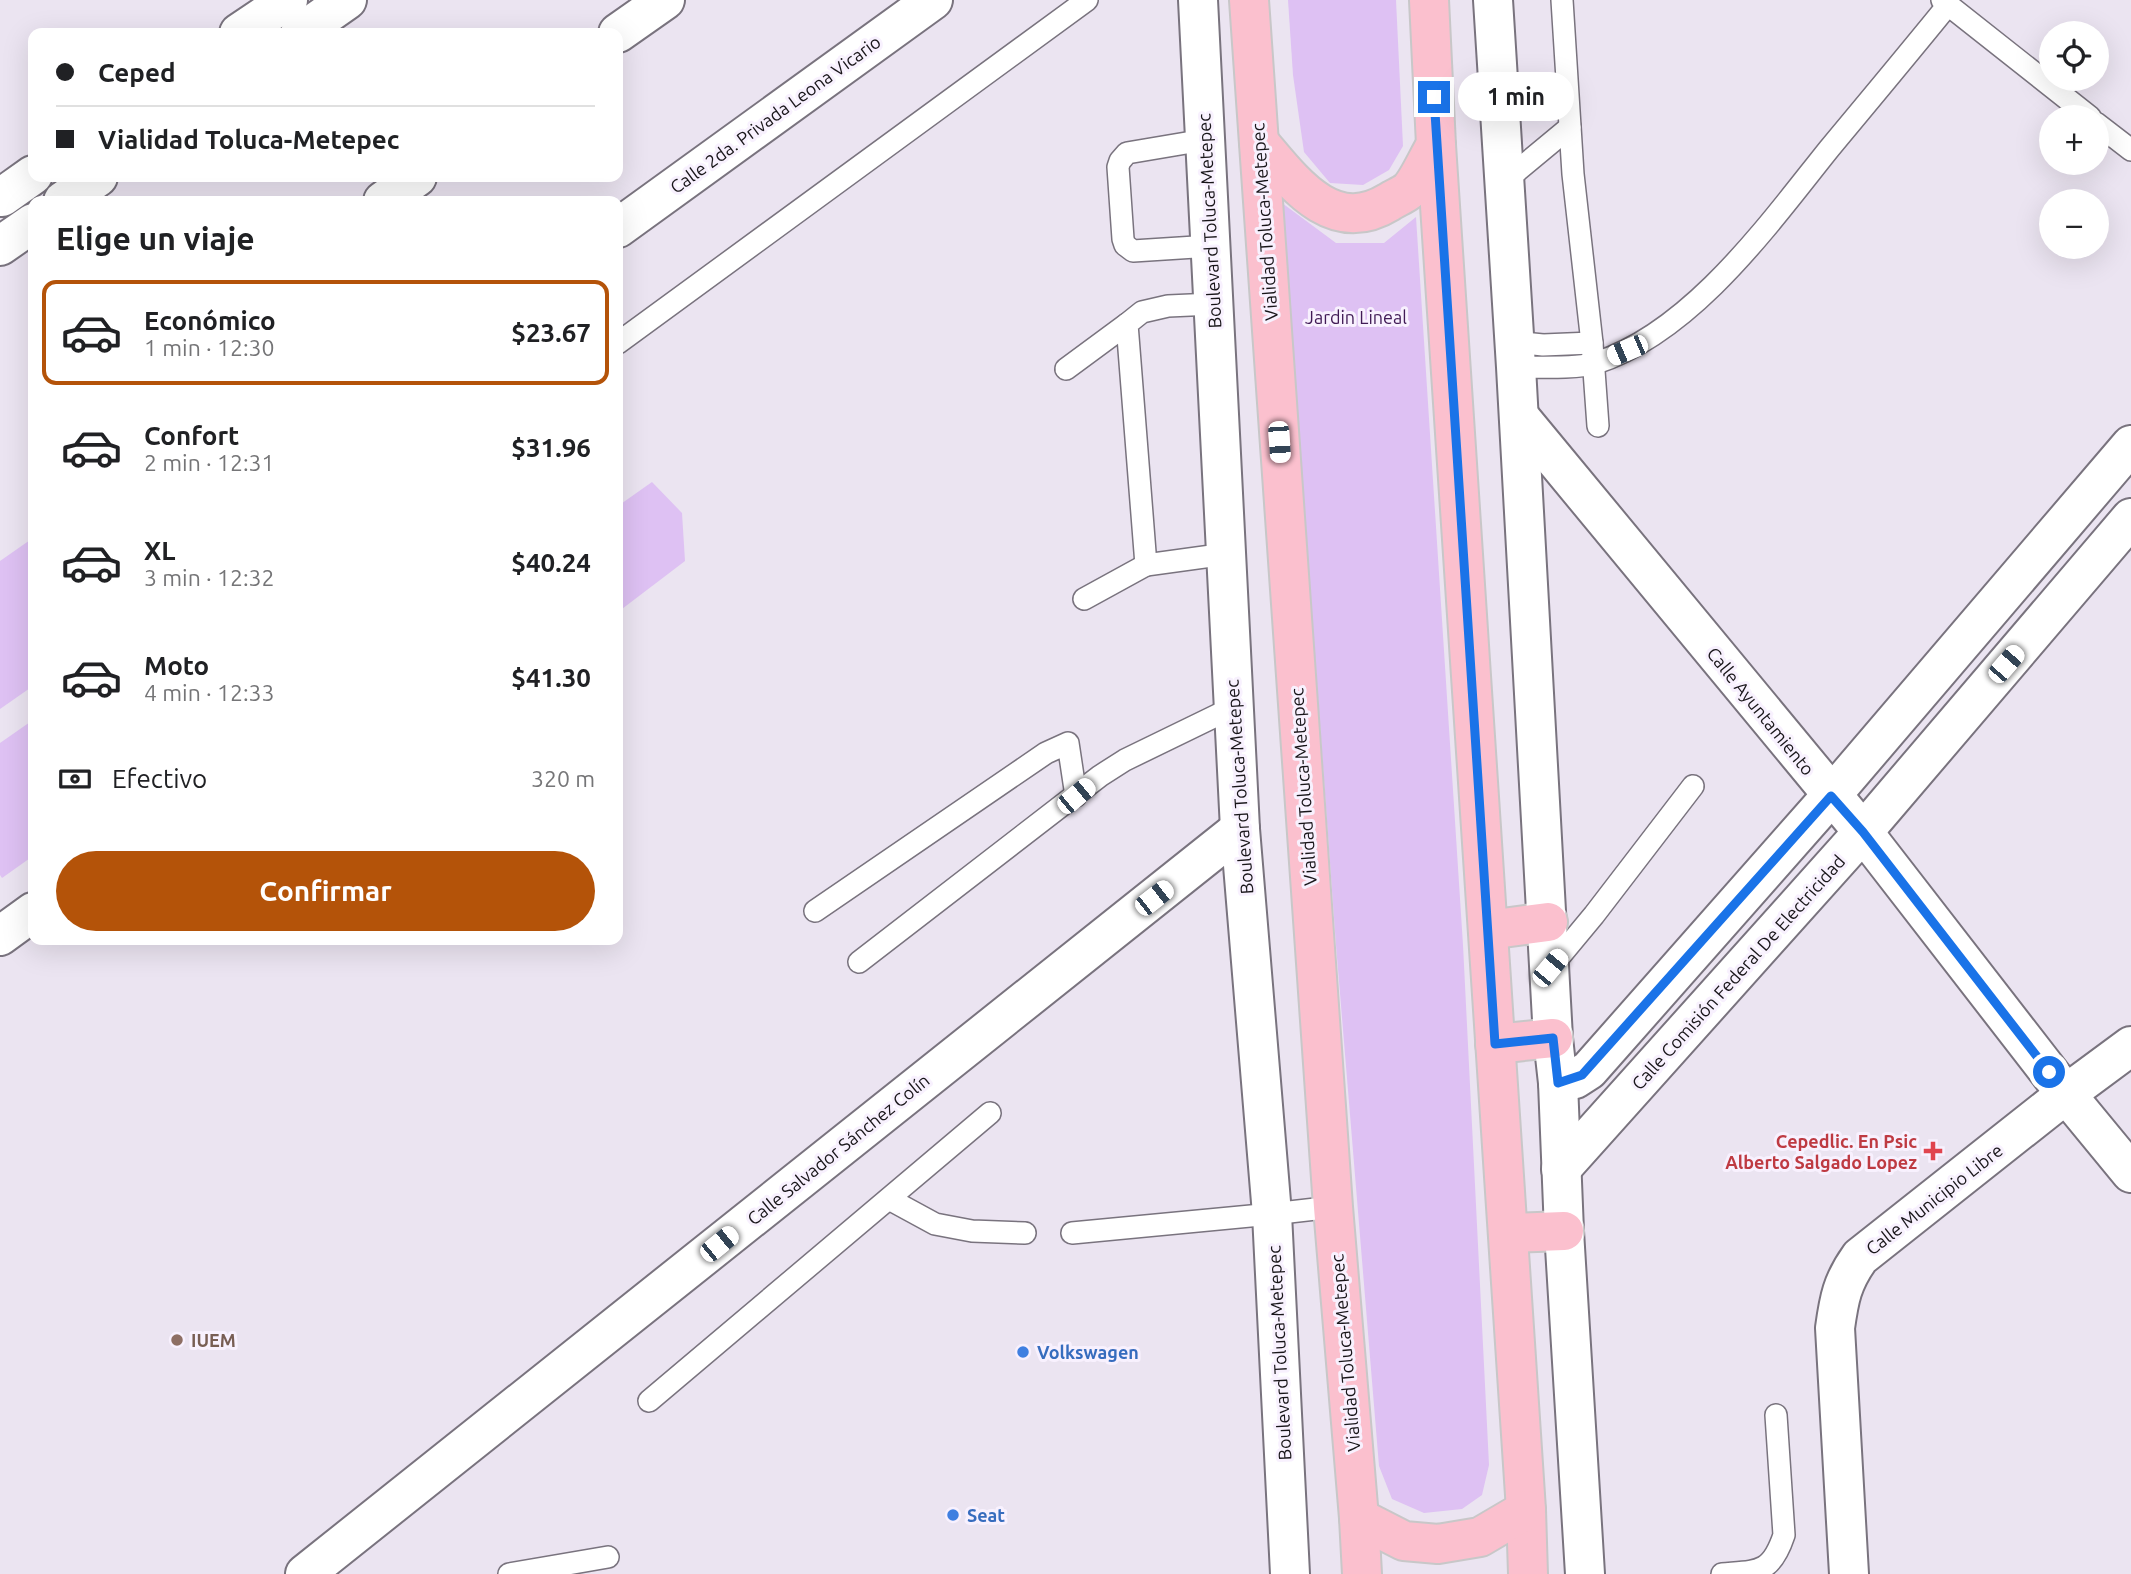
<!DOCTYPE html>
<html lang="es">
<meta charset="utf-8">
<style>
body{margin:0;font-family:Ubuntu,sans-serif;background:#f6f6f6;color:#202124;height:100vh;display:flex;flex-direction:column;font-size:26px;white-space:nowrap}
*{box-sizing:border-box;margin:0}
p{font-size:23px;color:#757577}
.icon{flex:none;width:38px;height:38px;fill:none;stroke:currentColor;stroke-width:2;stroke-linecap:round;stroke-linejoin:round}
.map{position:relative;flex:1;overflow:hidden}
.details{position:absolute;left:28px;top:196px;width:595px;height:749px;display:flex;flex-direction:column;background:#fff;border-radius:14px;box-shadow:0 7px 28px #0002}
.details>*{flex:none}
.guide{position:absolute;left:28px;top:28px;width:595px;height:154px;border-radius:14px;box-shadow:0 7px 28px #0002;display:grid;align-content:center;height:154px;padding:0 28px;background:#fff}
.fabs{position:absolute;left:2039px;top:21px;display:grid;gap:14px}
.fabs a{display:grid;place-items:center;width:70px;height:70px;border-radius:50%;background:#fff;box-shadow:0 7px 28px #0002;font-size:35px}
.end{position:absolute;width:32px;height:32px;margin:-16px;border:9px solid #1a73e8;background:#fff;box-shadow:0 0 0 4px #fff}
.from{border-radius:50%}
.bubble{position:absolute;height:49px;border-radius:24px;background:#fff;box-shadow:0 7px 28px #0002;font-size:23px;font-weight:700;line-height:49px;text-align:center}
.car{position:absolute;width:21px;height:42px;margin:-21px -10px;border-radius:9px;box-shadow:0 0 5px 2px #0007;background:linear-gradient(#fff 24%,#345 0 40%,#fff 0 76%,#345 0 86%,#fff 0)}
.guide b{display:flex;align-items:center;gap:24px;height:66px;font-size:26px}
.guide b+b{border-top:2px solid #e0e0e0}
.guide i{width:18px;height:18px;background:#202124}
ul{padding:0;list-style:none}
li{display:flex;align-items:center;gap:21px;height:105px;margin:0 14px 10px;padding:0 14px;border:4px solid transparent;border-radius:14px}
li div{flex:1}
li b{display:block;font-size:26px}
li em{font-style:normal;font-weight:700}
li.on{border-color:#b45309}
li>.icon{width:63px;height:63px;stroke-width:1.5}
h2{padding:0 28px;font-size:32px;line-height:84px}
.pay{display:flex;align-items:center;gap:18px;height:77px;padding:0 28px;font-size:26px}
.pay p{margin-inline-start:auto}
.action{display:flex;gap:14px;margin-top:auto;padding:14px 28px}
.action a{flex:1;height:80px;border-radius:42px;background:#b45309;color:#fff;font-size:28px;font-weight:700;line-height:80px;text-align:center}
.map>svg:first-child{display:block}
.green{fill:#dec1f3}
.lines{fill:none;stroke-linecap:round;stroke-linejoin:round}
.service-casing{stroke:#79737e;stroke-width:24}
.minor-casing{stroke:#79737e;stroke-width:42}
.secondary-casing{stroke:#79737e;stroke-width:42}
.trunk-casing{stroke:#c8c7c8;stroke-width:42}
.service{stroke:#fff;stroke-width:21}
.minor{stroke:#fff;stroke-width:38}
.secondary{stroke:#fff;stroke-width:38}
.trunk{stroke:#fbc0ce;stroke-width:38}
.route{stroke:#1a73e8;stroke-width:9}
.health-dot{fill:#e0444e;stroke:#f8f1fe;stroke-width:2.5}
.education-dot{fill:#8d6e63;stroke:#f8f1fe;stroke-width:2.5}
.shop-dot{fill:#3f7fe0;stroke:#f8f1fe;stroke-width:2.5}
.labels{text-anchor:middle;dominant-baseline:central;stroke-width:6;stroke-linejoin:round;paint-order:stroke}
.street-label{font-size:18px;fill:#181519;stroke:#f8f1fe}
.park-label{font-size:18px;fill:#411b56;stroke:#f8f1fe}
.health-label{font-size:18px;font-weight:bold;fill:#be3a42;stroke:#f8f1fe;text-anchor:end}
.education-label{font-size:18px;font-weight:bold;fill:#785e54;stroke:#f8f1fe;text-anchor:start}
.shop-label{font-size:18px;font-weight:bold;fill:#366cbe;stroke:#f8f1fe;text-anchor:start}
</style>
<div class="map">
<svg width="2131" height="1574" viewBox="0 0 2131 1574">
<rect width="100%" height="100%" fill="#ebe4f1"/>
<g class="green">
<polygon points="1288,0 1396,0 1403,146 1389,170 1363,185 1330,183 1304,152 1293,75"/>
<polygon points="1282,203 1336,243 1384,243 1416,217 1463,945 1489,1465 1482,1495 1462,1509 1424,1513 1392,1499 1379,1466 1336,945"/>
<polygon points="652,482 682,513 685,561 618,612 618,506"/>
<polygon points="33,538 33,686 0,709 0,561"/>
<polygon points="33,720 33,856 2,878 0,875 0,743"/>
</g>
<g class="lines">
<g class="service-casing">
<g id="service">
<polyline points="1562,0 1573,174 1592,343 1598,426"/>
<polyline points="1942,0 2090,117"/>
<polyline points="2096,123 2131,150"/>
<polyline points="1204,140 1127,153 1120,161 1118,167 1123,239 1125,245 1133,251 1211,246"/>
<polyline points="1505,181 1570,127"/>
<polyline points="1213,304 1168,306 1142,312 1127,324 1146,565 1226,554"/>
<polyline points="1515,342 1543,345 1592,343"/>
<polyline points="618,343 1087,0"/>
<path d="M1516,367C1536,367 1579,369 1596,363C1692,332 1768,225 1829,149C1869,101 1909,53 1948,5"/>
<polyline points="1066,369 1127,324"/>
<polyline points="1084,599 1146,565"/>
<polyline points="815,911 1046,753 1068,743 1076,796"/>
<polyline points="859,962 1100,776 1125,760 1234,707"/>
<polyline points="1550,968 1594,915 1693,786"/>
<polyline points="889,1199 935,1224 972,1231 1025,1233"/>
<polyline points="1072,1233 1272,1214 1333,1207"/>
<polyline points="649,1401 990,1113"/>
<polyline points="509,1574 608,1557"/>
<path d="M1722,1574C1758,1571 1771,1574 1784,1535L1776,1415"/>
</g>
</g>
<g class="minor-casing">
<g id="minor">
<polyline points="239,33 288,0"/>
<polyline points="300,33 347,0"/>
<polyline points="618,33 665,0"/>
<polyline points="2,197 33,175"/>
<polyline points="63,201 98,177"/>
<polyline points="383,201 417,177"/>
<polyline points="618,228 933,0"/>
<polyline points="0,246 33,223"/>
<polyline points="0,936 33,912"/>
<polyline points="1558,1083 1575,1079 1589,1070 1831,796 2131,445"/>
<polyline points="1561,1169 1863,832 2131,518"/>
<polyline points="305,1574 1240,829"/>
<path d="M1849,1574L1835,1328C1839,1299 1842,1282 1860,1257L2066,1094L2131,1046"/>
</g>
</g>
<g class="secondary-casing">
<g id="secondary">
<polyline points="1198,0 1240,829 1272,1214 1290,1574"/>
<polyline points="1493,0 1516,367 1553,1038 1558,1083 1564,1231 1585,1574"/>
<polyline points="1519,416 1863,832 2066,1094 2131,1173"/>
</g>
</g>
<g class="trunk-casing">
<g id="trunk">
<polyline points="1249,0 1333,1207 1359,1518 1362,1574"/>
<polyline points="1429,0 1436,145 1526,1510 1528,1574"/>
<path d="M1259,142C1293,182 1332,237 1389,202C1395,198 1403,195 1408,191C1418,182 1428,157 1436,145"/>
<polyline points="1488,930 1548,922"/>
<polyline points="1495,1044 1553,1038"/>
<polyline points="1508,1233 1564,1231"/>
<polyline points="1359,1518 1404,1541 1438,1544 1480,1537 1526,1510"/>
</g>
</g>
<use href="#service" class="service"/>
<use href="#minor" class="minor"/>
<use href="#secondary" class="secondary"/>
<use href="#trunk" class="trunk"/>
</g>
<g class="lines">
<polyline class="route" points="1434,97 1495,1044 1553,1038 1558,1083 1582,1075 1831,796 1863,832 2049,1072"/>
</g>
<path class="health-dot" d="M1929.5 1140.5h7v7h7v7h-7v7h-7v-7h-7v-7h7z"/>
<circle class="education-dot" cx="177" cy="1340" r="7"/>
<g class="shop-dot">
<circle cx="1023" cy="1352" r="7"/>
<circle cx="953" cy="1515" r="7"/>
</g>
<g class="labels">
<g class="street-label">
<text transform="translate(775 114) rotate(-36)">Calle 2da. Privada Leona Vicario</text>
<text transform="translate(1209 221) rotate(-93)">Boulevard Toluca-Metepec</text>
<text transform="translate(1264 222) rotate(-94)">Vialidad Toluca-Metepec</text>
<text transform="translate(1761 711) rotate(51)">Calle Ayuntamiento</text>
<text transform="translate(1239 787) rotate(-94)">Boulevard Toluca-Metepec</text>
<text transform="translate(1303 787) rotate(-94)">Vialidad Toluca-Metepec</text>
<text transform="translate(1738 972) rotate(-48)">Calle Comisión Federal De Electricidad</text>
<text transform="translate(838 1149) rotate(-39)">Calle Salvador Sánchez Colín</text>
<text transform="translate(1934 1199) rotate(-38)">Calle Municipio Libre</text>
<text transform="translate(1279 1353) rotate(-93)">Boulevard Toluca-Metepec</text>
<text transform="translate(1345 1353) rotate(-95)">Vialidad Toluca-Metepec</text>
</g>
<g class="park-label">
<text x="1356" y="317">Jardin Lineal</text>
</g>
<g class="health-label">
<text x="1917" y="1141">Cepedlic. En Psic<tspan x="1917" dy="21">Alberto Salgado Lopez</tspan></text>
</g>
<g class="education-label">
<text x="191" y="1340">IUEM</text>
</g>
<g class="shop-label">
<text x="1037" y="1352">Volkswagen</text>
<text x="967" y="1515">Seat</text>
</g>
</g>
</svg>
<div class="fabs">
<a><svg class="icon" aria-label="locate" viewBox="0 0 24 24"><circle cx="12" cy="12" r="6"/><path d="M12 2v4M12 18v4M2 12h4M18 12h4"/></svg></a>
<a>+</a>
<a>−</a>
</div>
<i class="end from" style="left:2049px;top:1072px"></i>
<i class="end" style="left:1434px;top:97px"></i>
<div class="bubble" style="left:1458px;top:72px;width:116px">1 min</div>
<i class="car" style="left:1627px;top:350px;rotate:247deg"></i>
<i class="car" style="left:1279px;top:442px;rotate:176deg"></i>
<i class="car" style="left:2006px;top:664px;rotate:41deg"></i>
<i class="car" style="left:1076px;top:796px;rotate:50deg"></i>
<i class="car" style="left:1154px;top:898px;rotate:52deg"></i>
<i class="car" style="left:1550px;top:968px;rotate:40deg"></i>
<i class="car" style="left:719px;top:1244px;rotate:51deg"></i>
<div class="guide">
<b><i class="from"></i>Ceped</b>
<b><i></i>Vialidad Toluca-Metepec</b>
</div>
<section class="details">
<h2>Elige un viaje</h2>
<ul>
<li class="on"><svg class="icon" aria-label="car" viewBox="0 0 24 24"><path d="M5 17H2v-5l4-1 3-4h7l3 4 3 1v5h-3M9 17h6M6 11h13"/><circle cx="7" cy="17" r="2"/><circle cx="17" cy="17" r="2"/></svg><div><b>Económico</b><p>1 min · 12:30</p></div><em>$23.67</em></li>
<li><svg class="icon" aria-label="car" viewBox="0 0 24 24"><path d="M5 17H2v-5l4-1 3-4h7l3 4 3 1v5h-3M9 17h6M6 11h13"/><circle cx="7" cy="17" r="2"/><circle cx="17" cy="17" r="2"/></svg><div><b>Confort</b><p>2 min · 12:31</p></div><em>$31.96</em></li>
<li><svg class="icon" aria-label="car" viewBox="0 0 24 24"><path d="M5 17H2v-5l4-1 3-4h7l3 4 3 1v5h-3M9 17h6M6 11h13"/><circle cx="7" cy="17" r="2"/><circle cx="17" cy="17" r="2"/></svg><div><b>XL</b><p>3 min · 12:32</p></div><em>$40.24</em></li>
<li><svg class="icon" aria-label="car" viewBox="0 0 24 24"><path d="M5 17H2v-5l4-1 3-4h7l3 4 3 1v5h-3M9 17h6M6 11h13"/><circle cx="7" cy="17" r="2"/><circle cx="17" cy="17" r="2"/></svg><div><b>Moto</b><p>4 min · 12:33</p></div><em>$41.30</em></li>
</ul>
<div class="pay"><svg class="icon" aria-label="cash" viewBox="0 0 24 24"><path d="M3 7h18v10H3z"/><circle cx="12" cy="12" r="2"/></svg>Efectivo<p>320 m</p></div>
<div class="action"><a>Confirmar</a></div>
</section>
</div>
